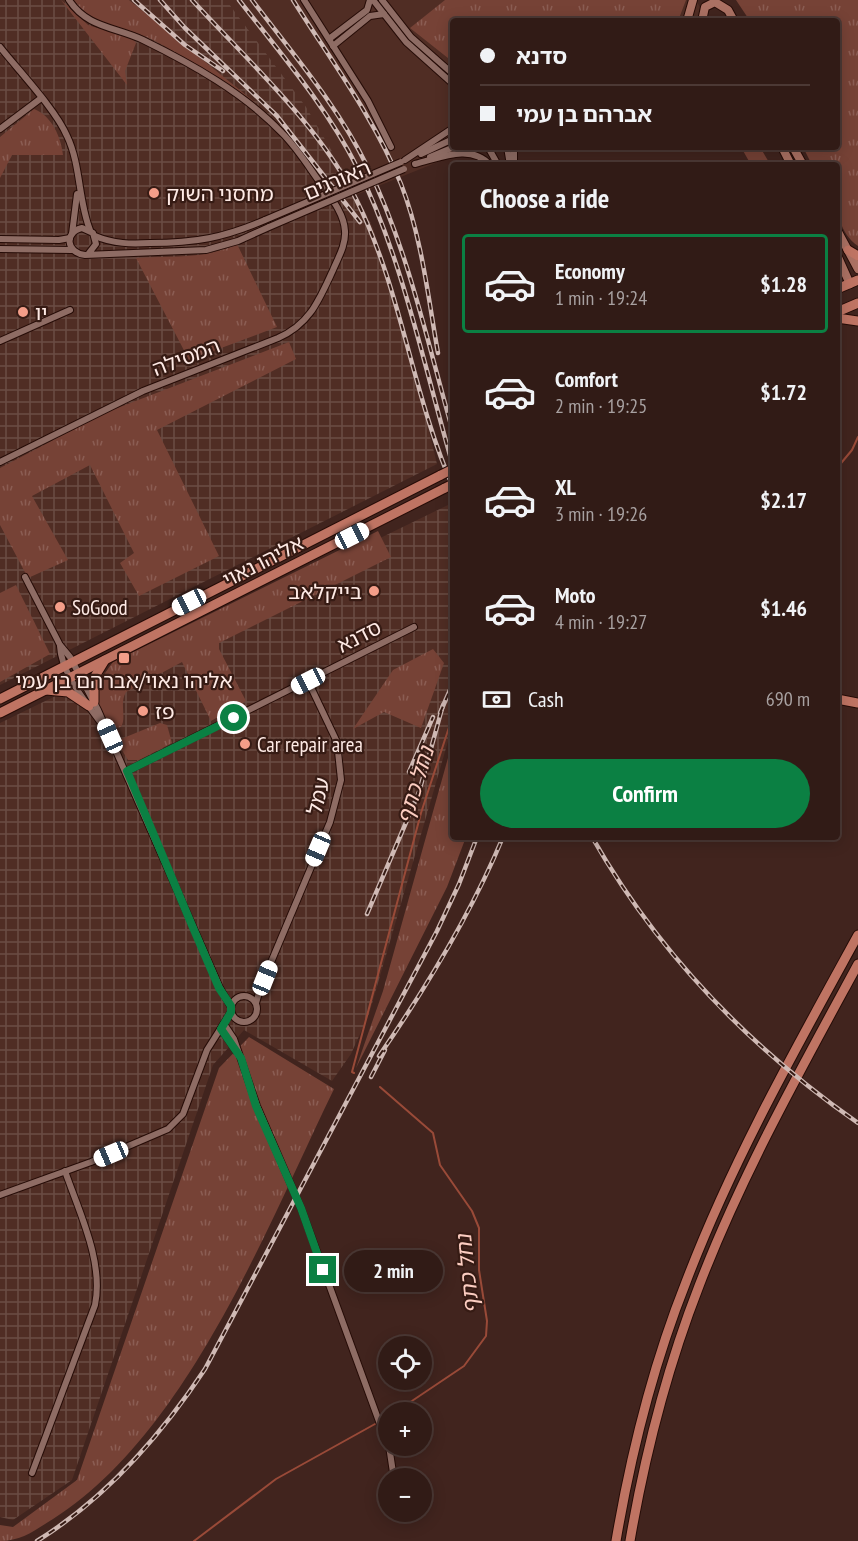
<!DOCTYPE html>
<meta charset="utf-8">
<style>
body{margin:0;font-family:"PT Sans Narrow","Noto Sans Hebrew",sans-serif;background:#39241f;color:#f1f3f6;height:100vh;display:flex;flex-direction:column;font-size:22px;white-space:nowrap}
*{box-sizing:border-box;margin:0}
p{font-size:20px;color:#a8a1a1}
.icon{flex:none;width:33px;height:33px;fill:none;stroke:currentColor;stroke-width:2;stroke-linecap:round;stroke-linejoin:round}
.map{position:relative;flex:1;overflow:hidden}
.drawer{position:absolute;left:450px;top:162px;width:390px;height:678px;display:flex;flex-direction:column;background:#311b16;border-radius:6px;box-shadow:0 3px 15px #0003,0 0 0 2px #4c3935}
.drawer>*{flex:none}
.guide{position:absolute;left:450px;top:18px;width:390px;height:132px;border-radius:6px;box-shadow:0 3px 15px #0003,0 0 0 2px #4c3935;display:grid;align-content:center;height:132px;padding:0 30px;background:#311b16}
.controls{position:absolute;left:378px;top:1336px;display:grid;gap:12px}
.controls a{display:grid;place-items:center;width:54px;height:54px;border-radius:50%;background:#311b16;box-shadow:0 3px 15px #0003,0 0 0 2px #4c3935;font-size:30px}
.end{position:absolute;width:27px;height:27px;margin:-14px;border:8px solid #0b8043;background:#fff;box-shadow:0 0 0 3px #fff}
.from{border-radius:50%}
.bubble{position:absolute;height:42px;border-radius:21px;background:#311b16;box-shadow:0 3px 15px #0003,0 0 0 2px #4c3935;font-size:20px;font-weight:700;line-height:42px;text-align:center}
.car{position:absolute;width:18px;height:36px;margin:-18px -9px;border-radius:8px;box-shadow:0 0 4px 2px #0007;background:linear-gradient(#fff 24%,#345 0 40%,#fff 0 76%,#345 0 86%,#fff 0)}
.guide b{display:flex;align-items:center;gap:21px;height:57px;font-size:22px}
.guide b+b{border-top:2px solid #4c3935}
.guide i{width:15px;height:15px;background:#f1f3f6}
ul{padding:0;list-style:none}
li{display:flex;align-items:center;gap:18px;height:99px;margin:0 12px 9px;padding:0 18px;border:3px solid transparent;border-radius:6px}
li div{flex:1}
li b{display:block;font-size:22px}
li em{font-style:normal;font-weight:700}
li.selected{border-color:#0b8043}
li>.icon{width:54px;height:54px;stroke-width:1.5}
h2{padding:0 30px;font-size:27px;line-height:72px}
.pay{display:flex;align-items:center;gap:15px;height:66px;padding:0 30px;font-size:22px}
.pay p{margin-inline-start:auto}
.cta{display:flex;gap:12px;margin-top:auto;padding:12px 30px}
.cta a{flex:1;height:69px;border-radius:36px;background:#0b8043;color:#fff;font-size:24px;font-weight:700;line-height:69px;text-align:center}
.map>svg:first-child{display:block}
.built{fill:#502d24}
.industrial{fill:url(#industrial-grid)}
.grass{fill:url(#grass-tufts)}
.pitch{fill:#764236}
.lines{fill:none;stroke-linecap:round;stroke-linejoin:round}
.stream{stroke:#994a38;stroke-width:2}
.minor-casing{stroke:#260c07;stroke-width:8}
.major-casing{stroke:#260c07;stroke-width:10}
.highway-casing{stroke:#260c07;stroke-width:11}
.minor{stroke:#8e6c64;stroke-width:6}
.major{stroke:#ab7163;stroke-width:8}
.highway{stroke:#bf7463;stroke-width:9}
.rail-casing{stroke:#cfb9b4;stroke-width:4.5}
.rail{stroke:#361b14;stroke-width:2;stroke-dasharray:7;stroke-linecap:butt}
.minor-bridge-casing{stroke:#260c07;stroke-width:8;stroke-linecap:butt}
.highway-bridge-casing{stroke:#260c07;stroke-width:11;stroke-linecap:butt}
.minor-bridge{stroke:#8e6c64;stroke-width:6}
.highway-bridge{stroke:#bf7463;stroke-width:9}
.route{stroke:#0b8043;stroke-width:8}
.poi-dot{fill:#f49e89;stroke:#361b14;stroke-width:2}
.labels{text-anchor:middle;dominant-baseline:central;stroke-width:4.5;stroke-linejoin:round;paint-order:stroke}
.street-label{font-size:21px;fill:#feeae5;stroke:#361b14}
.poi-label{font-size:21px;fill:#feeae5;stroke:#361b14;text-anchor:start}
.water-label{font-size:22px;font-style:italic;fill:#fccdc1;stroke:#361b14}
</style>
<div class="map">
<svg width="858" height="1541" viewBox="0 0 858 1541">
<defs>
<pattern id="industrial-grid" width="8" height="8" patternUnits="userSpaceOnUse" patternTransform="scale(1.5)"><rect width="8" height="8" fill="#502d24"/><path d="M0 4h8M4 0v8" fill="none" stroke="#6a4c44"/></pattern>
<pattern id="grass-tufts" width="24" height="20" patternUnits="userSpaceOnUse" patternTransform="scale(1.5)"><rect width="24" height="20" fill="#764236"/><path d="M3 7l-1-3M5 7V3M7 7l1-3M15 17l-1-3M17 17v-4M19 17l1-3" fill="none" stroke="#8b5d53"/></pattern>
</defs>
<rect width="100%" height="100%" fill="#41241e"/>
<polygon class="built" points="0,0 696,0 707,21 453,21 453,147 475,147 242,241"/>
<g class="industrial">
<polygon points="0,0 226,0 306,107 350,182 373,228 410,354 437,464 0,685"/>
<polygon points="448,505 453,526 453,724 369,1014 351,1054 332,1081 244,1030 213,1065 72,1480 13,1520 0,1517 0,723"/>
</g>
<g class="grass">
<polygon points="61,0 88,25 133,39 136,43 125,71 127,85"/>
<path d="M74,0H129L257,104C223,80 188,58 151,39C125,26 92,26 74,0Z"/>
<polygon points="445,0 686,0 678,21 453,21 453,62 410,28"/>
<path d="M736,0H858V246C832,228 837,193 837,165H812L803,147H837V21H750Z"/>
<path d="M34,109C52,116 61,137 63,155H12L0,178V137Z"/>
<path d="M237,244L277,327L189,360L136,258C169,256 207,259 237,244Z"/>
<polygon points="289,342 296,359 157,430 219,556 139,596 120,563 134,553 90,465 32,496 68,560 28,578 0,525 0,468 107,412"/>
<path d="M378,531L391,557L219,643V649L246,701L211,721L182,662L126,692C119,704 127,717 121,727L109,729C90,703 95,685 113,662Z"/>
<polygon points="16,585 50,654 0,682 0,593"/>
<polygon points="433,649 444,663 421,728 384,712 353,729 393,670"/>
<polygon points="160,723 167,725 172,743 139,760 128,760 120,747 121,739"/>
<polygon points="453,740 453,837 466,837 447,887 356,1068 383,991"/>
<path d="M249,1037L334,1089C266,1229 187,1434 53,1519C35,1530 22,1541 0,1541V1525L13,1527L77,1480L219,1068Z"/>
</g>
<polygon class="pitch" points="741,147 760,147 770,164 751,165"/>
<g class="lines">
<g class="stream">
<polyline points="837,468 852,450 858,437"/>
<polyline points="354,1073 352,1072 421,813 453,715"/>
<polyline points="380,1087 433,1133 440,1165 472,1211 479,1228 479,1270 487,1321 486,1336 464,1366 394,1413"/>
<polyline points="386,1418 388,1417"/>
<polyline points="194,1541 276,1479 375,1424"/>
</g>
<g class="minor-casing">
<g id="minor">
<polyline points="304,0 368,101 391,147"/>
<polyline points="373,0 406,42 453,84"/>
<polyline points="382,0 411,37 453,74"/>
<polyline points="329,39 367,10 370,0"/>
<polyline points="333,46 370,16 384,14"/>
<path d="M0,47C19,71 56,110 67,136C81,165 78,200 90,230"/>
<polyline points="0,129 40,99"/>
<polyline points="488,147 498,165"/>
<polyline points="507,147 510,165"/>
<polyline points="421,154 453,139"/>
<polyline points="430,157 454,147"/>
<polyline points="405,160 453,128"/>
<path d="M415,164C440,158 471,143 490,165"/>
<polyline points="514,165 514,147"/>
<polyline points="72,234 77,194"/>
<path d="M95,236C114,244 131,244 150,243C195,243 223,238 265,220"/>
<polyline points="0,239 59,240 70,238"/>
<polyline points="0,249 72,250"/>
<path d="M89,253L96,244L93,233L82,228C64,232 66,253 85,255L206,250L238,241L269,227"/>
<polyline points="0,341 70,310"/>
<path d="M0,462L143,391L278,338C310,324 319,300 333,270C338,258 346,245 345,231C344,213 331,198 321,184C308,166 297,148 282,133C244,93 192,64 143,40C116,27 87,28 69,0"/>
<polyline points="25,577 60,645 70,657 98,710 220,988 231,1007"/>
<path d="M60,646C61,673 86,702 101,723"/>
<polyline points="127,771 414,627"/>
<circle cx="244" cy="1009" r="13"/>
<polyline points="256,1003 261,986 330,822 341,780 337,742 308,681"/>
<polyline points="224,1024 234,1039 257,1106 301,1208 388,1446"/>
<polyline points="221,1029 236,1051"/>
<polyline points="0,1195 91,1162 168,1129 183,1114 207,1050 231,1012"/>
<polyline points="389,1446 394,1479"/>
<path d="M32,1473L95,1305C104,1262 79,1212 65,1171"/>
</g>
</g>
<g class="major-casing">
<g id="major">
<polyline points="687,21 693,0"/>
<polyline points="702,21 705,7 715,2 728,10 734,21"/>
<polyline points="782,147 791,165"/>
<polyline points="793,147 803,165"/>
<polyline points="837,230 858,269"/>
<polyline points="837,255 850,284"/>
</g>
</g>
<g class="highway-casing">
<g id="highway">
<polyline points="848,250 858,256"/>
<polyline points="837,289 858,280"/>
<polyline points="837,312 858,303"/>
<polyline points="837,318 858,321"/>
<polyline points="46,690 68,692 89,706"/>
<polyline points="0,699 441,475"/>
<polyline points="837,699 858,703"/>
<polyline points="94,702 94,678 105,660"/>
<polyline points="0,713 445,488"/>
<path d="M616,1541C631,1453 653,1365 686,1282C732,1161 796,1048 858,935"/>
<path d="M630,1541C645,1454 667,1368 699,1286C742,1174 801,1069 858,964"/>
</g>
</g>
<use href="#minor" class="minor"/>
<use href="#major" class="major"/>
<use href="#highway" class="highway"/>
<g class="rail-casing">
<g id="rail">
<polyline points="134,0 185,45 223,71"/>
<polyline points="160,0 185,28 277,116 360,222"/>
<path d="M192,0C248,61 319,125 356,199C402,291 412,394 453,487"/>
<path d="M239,0C281,54 326,106 357,167C402,256 425,370 453,466"/>
<path d="M252,0C293,54 338,106 368,168C408,249 428,345 453,432"/>
<path d="M293,0C330,59 375,119 401,184C422,238 428,297 438,353"/>
<polyline points="440,713 453,683"/>
<polyline points="409,772 433,717"/>
<path d="M592,837C658,953 749,1047 858,1123"/>
<polyline points="367,914 419,792 443,705"/>
<path d="M379,1056C426,988 471,914 503,837"/>
<polyline points="371,1077 385,1050"/>
<path d="M37,1541C106,1498 160,1437 205,1369L437,931L459,884L477,837"/>
</g>
</g>
<use href="#rail" class="rail"/>
<g class="minor-bridge-casing">
<g id="minor-bridge">
<polyline points="265,220 401,162"/>
<polyline points="269,227 404,169"/>
</g>
</g>
<g class="highway-bridge-casing">
<g id="highway-bridge">
<polyline points="441,475 453,469"/>
<polyline points="445,488 453,484"/>
</g>
</g>
<use href="#minor-bridge" class="minor-bridge"/>
<use href="#highway-bridge" class="highway-bridge"/>
</g>
<g class="lines">
<polyline class="route" points="234,718 127,771 191,923 219,988 231,1006 231,1012 221,1029 241,1058 256,1106 301,1208 323,1270"/>
</g>
<g class="poi-dot">
<circle cx="154" cy="193" r="6"/>
<circle cx="23" cy="312" r="6"/>
<circle cx="374" cy="591" r="6"/>
<circle cx="60" cy="607" r="6"/>
<rect x="118" y="652" width="12" height="12" rx="3"/>
<circle cx="143" cy="711" r="6"/>
<circle cx="245" cy="744" r="6"/>
</g>
<g class="labels">
<g class="street-label">
<text transform="translate(337 180) rotate(-23)">האורגים</text>
<text transform="translate(186 357) rotate(-21)">המסילה</text>
<text transform="translate(263 561) rotate(-27)">אליהו נאוי</text>
<text transform="translate(359 636) rotate(-27)">סדנא</text>
<text transform="translate(318 796) rotate(-76)">עמל</text>
</g>
<g class="poi-label">
<text x="166" y="193">מחסני השוק</text>
<text x="35" y="312">יו</text>
<text x="362" y="591" text-anchor="end">בייקלאב</text>
<text x="72" y="607">SoGood</text>
<text x="124" y="680" text-anchor="middle">אליהו נאוי/אברהם בן עמי</text>
<text x="155" y="711">פז</text>
<text x="257" y="744">Car repair area</text>
</g>
<g class="water-label">
<text transform="translate(415 785) rotate(-73)">נחל כתף</text>
<text transform="translate(467 1274) rotate(-96)">נחל כתף</text>
</g>
</g>
</svg>
<div class="controls">
<a><svg class="icon" aria-label="locate" viewBox="0 0 24 24"><circle cx="12" cy="12" r="6"/><path d="M12 2v4M12 18v4M2 12h4M18 12h4"/></svg></a>
<a>+</a>
<a>−</a>
</div>
<i class="end from" style="left:234px;top:718px"></i>
<i class="end" style="left:323px;top:1270px"></i>
<div class="bubble" style="left:344px;top:1250px;width:99px">2 min</div>
<i class="car" style="left:352px;top:536px;rotate:63deg"></i>
<i class="car" style="left:189px;top:602px;rotate:243deg"></i>
<i class="car" style="left:308px;top:681px;rotate:243deg"></i>
<i class="car" style="left:110px;top:736px;rotate:336deg"></i>
<i class="car" style="left:318px;top:849px;rotate:203deg"></i>
<i class="car" style="left:265px;top:978px;rotate:22deg"></i>
<i class="car" style="left:111px;top:1154px;rotate:247deg"></i>
<div class="guide">
<b><i class="from"></i>סדנא</b>
<b><i></i>אברהם בן עמי</b>
</div>
<section class="drawer">
<h2>Choose a ride</h2>
<ul>
<li class="selected"><svg class="icon" aria-label="car" viewBox="0 0 24 24"><path d="M5 17H2v-5l4-1 3-4h7l3 4 3 1v5h-3M9 17h6M6 11h13"/><circle cx="7" cy="17" r="2"/><circle cx="17" cy="17" r="2"/></svg><div><b>Economy</b><p>1 min · 19:24</p></div><em>$1.28</em></li>
<li><svg class="icon" aria-label="car" viewBox="0 0 24 24"><path d="M5 17H2v-5l4-1 3-4h7l3 4 3 1v5h-3M9 17h6M6 11h13"/><circle cx="7" cy="17" r="2"/><circle cx="17" cy="17" r="2"/></svg><div><b>Comfort</b><p>2 min · 19:25</p></div><em>$1.72</em></li>
<li><svg class="icon" aria-label="car" viewBox="0 0 24 24"><path d="M5 17H2v-5l4-1 3-4h7l3 4 3 1v5h-3M9 17h6M6 11h13"/><circle cx="7" cy="17" r="2"/><circle cx="17" cy="17" r="2"/></svg><div><b>XL</b><p>3 min · 19:26</p></div><em>$2.17</em></li>
<li><svg class="icon" aria-label="car" viewBox="0 0 24 24"><path d="M5 17H2v-5l4-1 3-4h7l3 4 3 1v5h-3M9 17h6M6 11h13"/><circle cx="7" cy="17" r="2"/><circle cx="17" cy="17" r="2"/></svg><div><b>Moto</b><p>4 min · 19:27</p></div><em>$1.46</em></li>
</ul>
<div class="pay"><svg class="icon" aria-label="cash" viewBox="0 0 24 24"><path d="M3 7h18v10H3z"/><circle cx="12" cy="12" r="2"/></svg>Cash<p>690 m</p></div>
<div class="cta"><a>Confirm</a></div>
</section>
</div>
